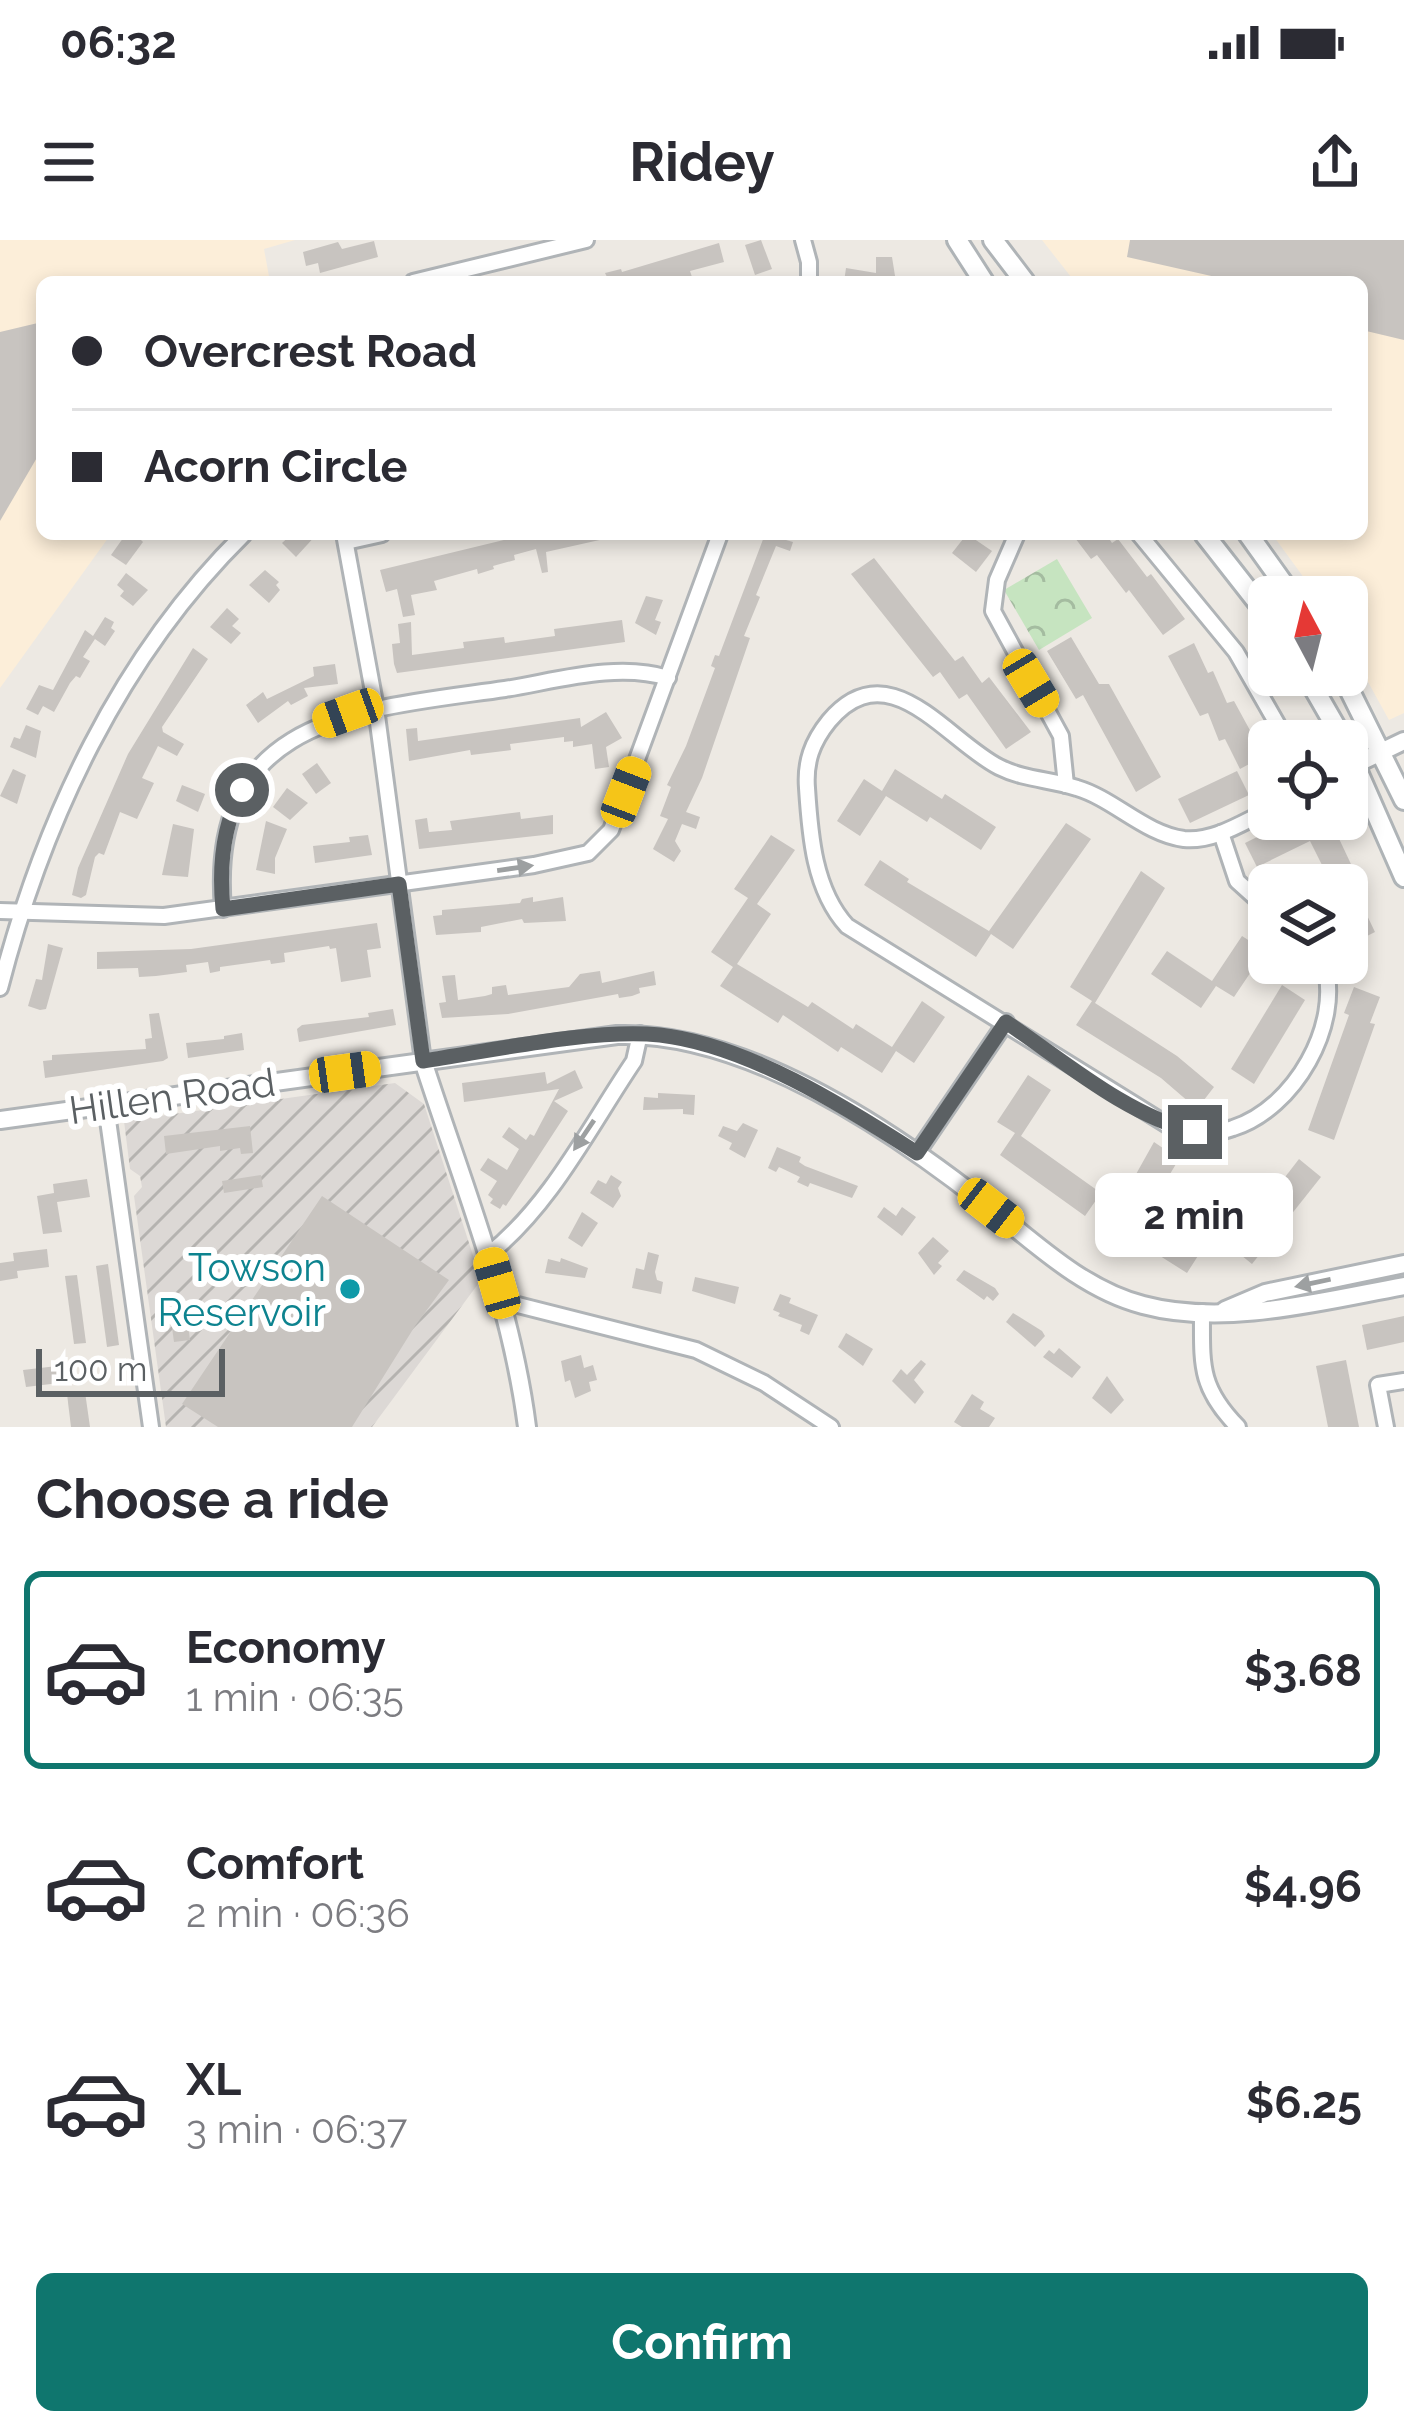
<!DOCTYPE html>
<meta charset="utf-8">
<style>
body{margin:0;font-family:Raleway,sans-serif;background:#f7f7f7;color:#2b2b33;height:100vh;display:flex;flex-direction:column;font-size:45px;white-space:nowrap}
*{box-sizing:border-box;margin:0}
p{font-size:39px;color:#7c7c81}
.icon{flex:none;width:66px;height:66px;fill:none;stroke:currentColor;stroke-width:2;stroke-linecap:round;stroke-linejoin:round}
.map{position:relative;height:1187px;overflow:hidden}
.details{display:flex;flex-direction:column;background:#fff;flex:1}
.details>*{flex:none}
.hud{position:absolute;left:36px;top:36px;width:1332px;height:264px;border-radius:18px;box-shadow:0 6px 18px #0003;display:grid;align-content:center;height:264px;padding:0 36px;background:#fff}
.needle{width:78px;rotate:353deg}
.tools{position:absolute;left:1248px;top:336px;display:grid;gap:24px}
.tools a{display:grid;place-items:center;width:120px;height:120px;border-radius:18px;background:#fff;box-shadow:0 6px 18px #0003;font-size:60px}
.scale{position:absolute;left:36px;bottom:30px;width:189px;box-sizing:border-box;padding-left:12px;border:6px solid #5b6063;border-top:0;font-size:33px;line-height:42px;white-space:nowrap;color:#5b6063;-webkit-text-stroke:9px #fff;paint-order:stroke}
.end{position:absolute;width:54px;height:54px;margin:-27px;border:15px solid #5b6063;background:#fff;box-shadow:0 0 0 6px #fff}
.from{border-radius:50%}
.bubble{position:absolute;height:84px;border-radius:18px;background:#fff;box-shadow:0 6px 18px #0003;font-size:39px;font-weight:700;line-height:84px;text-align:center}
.car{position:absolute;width:36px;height:72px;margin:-36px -18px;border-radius:15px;box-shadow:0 0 9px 3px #0007;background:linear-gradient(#f5c518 24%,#345 0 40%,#f5c518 0 76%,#345 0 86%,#f5c518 0)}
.hud b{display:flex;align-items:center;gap:42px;height:114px;font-size:45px}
.hud b+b{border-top:3px solid #e1e1e2}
.hud i{width:30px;height:30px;background:#2b2b33}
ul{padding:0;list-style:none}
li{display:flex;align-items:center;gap:36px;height:198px;margin:0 24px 18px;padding:0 12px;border:6px solid transparent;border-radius:18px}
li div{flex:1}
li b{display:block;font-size:45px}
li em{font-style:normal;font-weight:700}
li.active{border-color:#0f766e}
li>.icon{width:108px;height:108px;stroke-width:1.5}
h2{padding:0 36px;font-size:54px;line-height:144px}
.button{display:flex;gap:24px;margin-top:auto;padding:24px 36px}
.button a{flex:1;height:138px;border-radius:18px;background:#0f766e;color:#fff;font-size:48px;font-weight:700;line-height:138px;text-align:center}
.status{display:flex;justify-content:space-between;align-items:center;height:84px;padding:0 60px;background:#fff;direction:ltr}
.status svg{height:33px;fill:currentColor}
header{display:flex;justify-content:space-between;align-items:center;height:156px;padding:0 36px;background:#fff;font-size:54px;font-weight:700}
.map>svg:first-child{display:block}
.commercial{fill:#fceed9}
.industrial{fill:url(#industrial-furrows)}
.forest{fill:url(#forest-crowns)}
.building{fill:#c8c4c0}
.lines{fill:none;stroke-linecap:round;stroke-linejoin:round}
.minor-casing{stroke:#b0b4b7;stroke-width:20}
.tertiary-casing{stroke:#b0b4b7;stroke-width:22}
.secondary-casing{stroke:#afb4b7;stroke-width:24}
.minor{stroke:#fff;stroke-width:14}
.tertiary{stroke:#fff;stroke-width:16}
.secondary{stroke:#fff;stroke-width:18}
.oneway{fill:#9da0a1}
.route{stroke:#5b6063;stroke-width:15}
.culture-dot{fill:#0f9aa8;stroke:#fff;stroke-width:4.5}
.labels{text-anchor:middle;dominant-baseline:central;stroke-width:12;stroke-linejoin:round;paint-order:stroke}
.street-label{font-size:39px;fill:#5b6063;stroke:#fff}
.culture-label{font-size:39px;fill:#0d838f;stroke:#fff;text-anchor:end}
</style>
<div class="status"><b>06:32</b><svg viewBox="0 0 49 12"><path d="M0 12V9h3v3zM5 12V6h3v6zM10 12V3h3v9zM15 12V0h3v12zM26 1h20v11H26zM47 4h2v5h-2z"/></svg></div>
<header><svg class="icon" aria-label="menu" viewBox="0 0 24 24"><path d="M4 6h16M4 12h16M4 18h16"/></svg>Ridey<svg class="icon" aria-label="share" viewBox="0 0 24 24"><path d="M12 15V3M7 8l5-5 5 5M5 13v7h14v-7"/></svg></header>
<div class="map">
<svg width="1404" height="1187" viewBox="0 0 1404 1187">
<defs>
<pattern id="industrial-furrows" width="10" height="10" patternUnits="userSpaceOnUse" patternTransform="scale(3)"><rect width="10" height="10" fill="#dcd8d5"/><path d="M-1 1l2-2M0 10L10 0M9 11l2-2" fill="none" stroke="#b5b3b0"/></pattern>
<pattern id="forest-crowns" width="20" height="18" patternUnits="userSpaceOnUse" patternTransform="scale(3)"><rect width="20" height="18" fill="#c6e4c0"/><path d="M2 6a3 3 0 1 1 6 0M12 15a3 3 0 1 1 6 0" fill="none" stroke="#a4bca0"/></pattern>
</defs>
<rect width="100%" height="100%" fill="#ede9e3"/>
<g class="commercial">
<polygon points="0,0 295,0 264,9 270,42 42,42 42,294 111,294 0,448"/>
<polygon points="1042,0 1404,0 1404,473 1389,480 1347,404 1347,357 1318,357 1272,294 1362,294 1362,42 1075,42"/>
</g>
<polygon class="industrial" points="395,843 424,864 481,1040 372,1187 166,1187 134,956 142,947 140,936 130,929 124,881"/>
<polygon class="forest" points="1057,319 1092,378 1039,410 1004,350"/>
<g class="building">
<polygon points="761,0 772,29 755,35 745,5"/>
<polygon points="1130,0 1404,0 1404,100 1362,90 1362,42 1238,42 1127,17"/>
<polygon points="374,1 378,17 320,33 318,23 306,26 303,12 338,2 342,9"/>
<polygon points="719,3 724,22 690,31 692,37 675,42 598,42 607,37 605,33 621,29 622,32"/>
<polygon points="876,17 892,17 896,42 844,42 846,28 876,33"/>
<polygon points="42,82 42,209 0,281 0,92"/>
<polygon points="126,294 135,294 143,302 126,325 111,315"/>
<polygon points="292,294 317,294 296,317 282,303"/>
<polygon points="528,294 604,294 604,299 546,312 548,332 542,333 536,309 514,315 515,320 493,326 494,329 478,334 477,329 434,341 437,350 411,355 415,375 403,377 397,349 386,352 380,330"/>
<polygon points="765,294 793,302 790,311 776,306 756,355 760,357 744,396 750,398 702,538 686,572 700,577 696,589 682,584 675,601 681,611 674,622 653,609 668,579 660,576 671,547 667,545 686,506 715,428 711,426 715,415 719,416"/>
<polygon points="967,294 992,311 976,332 952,313"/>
<polygon points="1072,294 1106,294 1112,303 1118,299 1147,337 1151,334 1185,379 1163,395 1129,350 1126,353 1097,315 1091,319"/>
<polygon points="874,318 955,421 963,416 982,443 989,437 1031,492 1006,509 967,454 959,459 940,432 933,437 851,334"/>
<polygon points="265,330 279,342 276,345 280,350 269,363 249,345"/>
<polygon points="126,333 148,350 133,366 120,356 124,351 117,345"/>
<polygon points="646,356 663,360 655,380 661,382 656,395 635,383"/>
<polygon points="227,368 239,379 232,386 241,393 231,404 210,387"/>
<polygon points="105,377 114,382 111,388 115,391 105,406 95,399 83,417 90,421 80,438 76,436 70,443 54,472 43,466 38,475 26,469 39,445 53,450 85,390 93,396"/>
<polygon points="622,380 625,402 397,433 394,424 392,404 400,403 398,384 411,382 412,415 464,408 463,402 504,397 505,403 555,396 554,389"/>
<polygon points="1071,397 1099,444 1109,444 1161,537 1136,552 1083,455 1076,459 1047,411"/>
<polygon points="1194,403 1208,433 1213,431 1227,463 1234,461 1264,516 1240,529 1225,499 1219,501 1208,473 1200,476 1168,416"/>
<polygon points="193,408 208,419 162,487 163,492 184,504 177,516 158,506 142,538 154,543 137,579 120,572 104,615 99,613 95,617 86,655 81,658 72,655 78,628 128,514"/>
<polygon points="335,424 338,444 304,448 308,456 291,465 288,461 258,483 246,465 263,452 267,459 314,436 313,427"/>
<polygon points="606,472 622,498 606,507 609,527 595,529 592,504 573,507 573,501 564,502 564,497 510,504 511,510 471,515 470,510 409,521 406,489 417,488 418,501 580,478 581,487"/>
<polygon points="26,485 41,491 36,518 10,507 14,497 20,499"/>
<polygon points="317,523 331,543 316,554 302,534"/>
<polygon points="13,529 26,535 17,564 0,556"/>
<polygon points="895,529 942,559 945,554 996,587 981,610 930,577 927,582 886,556 860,596 837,581 864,539 882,551"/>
<polygon points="1237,531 1249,555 1190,583 1178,559"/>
<polygon points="182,545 205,554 198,572 176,561"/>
<polygon points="287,548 308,563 290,580 273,567"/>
<polygon points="520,572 521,579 553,575 553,594 419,609 415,580 427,578 429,592 452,590 450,581"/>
<polygon points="1293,579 1303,579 1313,599 1334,588 1358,639 1351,642 1375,692 1351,704 1347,697 1347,645 1332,645 1310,601 1257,627 1245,603"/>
<polygon points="266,581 287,589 275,618 275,634 256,630"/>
<polygon points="1066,583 1091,599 1013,709 991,694 976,717 864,645 880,620 909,639 907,642 989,691"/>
<polygon points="173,584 194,589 188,637 162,635"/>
<polygon points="368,595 372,615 315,623 313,606 350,602 349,597"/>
<polygon points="771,595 795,610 757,664 771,674 737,724 808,767 812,762 853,789 856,784 892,807 922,761 945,777 914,823 896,811 882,833 841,807 838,812 783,775 778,783 720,746 733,727 711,712 748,658 734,649"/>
<polygon points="1141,631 1165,648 1095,763 1177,816 1214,847 1197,869 1161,838 1076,785 1092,761 1070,747"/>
<polygon points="533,657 533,662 563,657 566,681 524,683 522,679 481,687 481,692 436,695 433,676 442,675 442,670 520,663 522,659"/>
<polygon points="377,683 381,708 367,710 371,737 341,742 336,708 330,709 329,706 284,713 285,722 271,724 270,720 220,727 220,731 210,733 208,722 186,725 187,732 156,736 139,737 138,728 97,729 97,712 191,709"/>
<polygon points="1242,696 1265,711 1234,757 1216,746 1201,768 1151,734 1167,711 1212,741"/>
<polygon points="48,704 63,708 46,769 40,770 28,766 36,739 42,740"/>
<polygon points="600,731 602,743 654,731 656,745 639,748 640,753 632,756 619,758 618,754 508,774 442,778 439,763 446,762 442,736 455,735 458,760 485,756 492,754 492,747 506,745 508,755 569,747 580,734"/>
<polygon points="1282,745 1305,760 1254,844 1231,829"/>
<polygon points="1354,747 1380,757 1370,783 1375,784 1334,900 1308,890 1349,775 1344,773"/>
<polygon points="393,769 396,785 299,802 297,789 302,785 369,777 368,773"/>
<polygon points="159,773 168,818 163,821 45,838 43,821 52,820 52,815 146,809 145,799 152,798 149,774"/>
<polygon points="242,793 244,810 188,818 186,803 224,799 224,796"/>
<polygon points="575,830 583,848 554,861 568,871 506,966 503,964 500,969 490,963 493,959 488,955 497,941 480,930 488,918 507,930 519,909 502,897 509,887 526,900 530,894 534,896 559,849 464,862 462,843 545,832 547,844"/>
<polygon points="1028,835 1051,850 1021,896 1101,953 1085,976 1000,915 1015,893 997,882"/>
<polygon points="658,853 695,855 694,875 683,874 683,869 643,870 644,857 658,858"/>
<polygon points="743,883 758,890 745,918 729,909 732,903 718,896 723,886 737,891"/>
<polygon points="250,886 253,913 241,914 240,908 220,911 220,906 166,914 164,896"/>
<polygon points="1154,902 1179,919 1146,974 1203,1008 1187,1033 1130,997 1143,976 1121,961"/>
<polygon points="777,907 801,917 799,922 805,926 858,946 852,958 810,943 808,947 797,942 800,937 779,927 776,932 768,928"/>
<polygon points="1299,919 1321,937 1252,1024 1231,1007"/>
<polygon points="261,935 263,947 224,953 222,941"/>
<polygon points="611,935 622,942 618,948 621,956 613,968 590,953 598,940 606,944"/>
<polygon points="87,939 90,957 57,962 62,992 43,994 37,956 54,953 53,944"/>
<polygon points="322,956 449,1040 415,1086 352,1187 218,1187 182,1164"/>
<polygon points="884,967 896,976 902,967 916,977 902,996 877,977"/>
<polygon points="582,972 598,983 582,1007 568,998"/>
<polygon points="933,997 949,1011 938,1023 942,1026 934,1035 918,1013"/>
<polygon points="47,1009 49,1027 17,1031 18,1038 0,1041 0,1023 14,1021 13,1013"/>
<polygon points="648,1012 659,1015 655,1032 657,1040 663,1042 661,1054 632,1048 636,1028 644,1030"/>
<polygon points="561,1018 588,1028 585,1038 545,1033 548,1019 560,1022"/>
<polygon points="108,1024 119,1105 107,1107 96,1026"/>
<polygon points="964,1030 995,1048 999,1054 993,1061 987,1056 984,1060 956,1040"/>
<polygon points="77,1035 86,1103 74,1104 65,1036"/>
<polygon points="695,1037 739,1047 735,1064 692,1051"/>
<polygon points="780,1054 791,1058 789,1063 818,1075 809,1095 800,1091 802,1085 778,1076 780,1073 773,1070"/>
<polygon points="186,1071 190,1100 174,1102 170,1073"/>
<polygon points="1013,1073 1042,1091 1045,1096 1035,1107 1006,1082"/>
<polygon points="1404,1076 1404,1102 1367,1110 1362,1085"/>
<polygon points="846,1093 873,1109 863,1126 838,1107"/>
<polygon points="1059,1108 1081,1127 1072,1138 1043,1117 1049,1110 1054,1114"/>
<polygon points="581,1115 584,1128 593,1125 597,1140 589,1142 591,1151 575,1158 570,1140 565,1142 561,1121"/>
<polygon points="921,1120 926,1124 914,1140 924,1152 915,1164 892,1141 901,1129 907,1135"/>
<polygon points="1346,1120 1359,1187 1328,1187 1316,1126"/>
<polygon points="57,1126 59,1143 26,1147 23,1130"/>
<polygon points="1107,1136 1124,1160 1111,1174 1092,1158"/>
<polygon points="85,1152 90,1187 71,1187 67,1154"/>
<polygon points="972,1154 984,1162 980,1169 995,1178 989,1187 962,1187 954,1182"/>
</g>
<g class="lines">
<g class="minor-casing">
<g id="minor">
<polyline points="803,0 809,22 809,42"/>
<polyline points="413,42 586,0"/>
<polyline points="344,294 376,468 423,821"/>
<polyline points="1017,294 997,340 993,371 1061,496 1066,545"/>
<polyline points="1139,294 1236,412 1287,501"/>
<polyline points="346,302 382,294"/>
<path d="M1269,570C1243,582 1214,602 1184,599C1145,594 1114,559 1077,548C1050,539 1025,540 999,527C946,500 889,410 829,481C812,502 805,522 807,548C810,595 814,650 847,686L1169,886C1191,891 1211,896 1233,888C1294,869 1343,784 1324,723"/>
<polyline points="1221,593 1237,641 1269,670"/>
<path d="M223,669C207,475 359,470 505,449C556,441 617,422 668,438"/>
<polyline points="0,671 164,676 534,625 588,613 611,590 720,294"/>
<path d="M0,748C43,581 120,416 244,294"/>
<polyline points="106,866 151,1187"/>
<polyline points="917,913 1006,782"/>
<path d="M489,1014C551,965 590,886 634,821L640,794"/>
<polyline points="498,1060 696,1110 764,1143 831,1187"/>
<path d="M1202,1072C1202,1125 1199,1147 1238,1187"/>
<polyline points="1386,1187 1378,1145 1404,1141"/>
</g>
</g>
<g class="tertiary-casing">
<g id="tertiary">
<polyline points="1356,524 1404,501"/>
<path d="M423,821C462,942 511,1061 527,1187"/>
<path d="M0,880L617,795C744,791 886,886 983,962C1032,1000 1081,1049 1143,1065C1225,1087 1322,1061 1404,1046"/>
<polyline points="1225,1070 1265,1053 1404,1024"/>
</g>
</g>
<g class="secondary-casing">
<g id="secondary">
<polyline points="957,0 984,42"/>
<polyline points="993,0 1025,42"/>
<polyline points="1204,294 1269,377"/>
<polyline points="1248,294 1293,357"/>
<polyline points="1306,435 1344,501"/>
<polyline points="1342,435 1404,560"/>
<polyline points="1347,507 1404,637"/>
</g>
</g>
<use href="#minor" class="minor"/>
<use href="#tertiary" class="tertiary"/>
<use href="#secondary" class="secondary"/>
</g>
<defs><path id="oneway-solid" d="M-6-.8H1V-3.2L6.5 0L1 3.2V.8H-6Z" transform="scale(3)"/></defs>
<g class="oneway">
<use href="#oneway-solid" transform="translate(515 628) rotate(-8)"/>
<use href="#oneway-solid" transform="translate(584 895) rotate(124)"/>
<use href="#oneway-solid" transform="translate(1313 1043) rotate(168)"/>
</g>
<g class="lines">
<path class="route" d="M242,550C222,587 219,628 223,669L399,644L423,821C490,811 594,788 660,795C747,805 844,866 917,913L1006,782C1064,821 1126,875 1195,892"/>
</g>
<circle class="culture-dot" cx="350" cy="1049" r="12"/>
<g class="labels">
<g class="street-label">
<text transform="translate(172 856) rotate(-8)">Hillen Road</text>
</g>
<g class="culture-label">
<text x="326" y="1027">Towson<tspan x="326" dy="45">Reservoir</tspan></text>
</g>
</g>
</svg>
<div class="tools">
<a><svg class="needle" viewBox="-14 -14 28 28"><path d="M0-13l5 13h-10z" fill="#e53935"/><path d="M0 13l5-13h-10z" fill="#7c7c81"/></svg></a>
<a><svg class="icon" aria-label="locate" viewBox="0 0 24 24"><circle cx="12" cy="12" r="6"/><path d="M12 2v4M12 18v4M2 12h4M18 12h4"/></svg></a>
<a><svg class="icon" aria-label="layers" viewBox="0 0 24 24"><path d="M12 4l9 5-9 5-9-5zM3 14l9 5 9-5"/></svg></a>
</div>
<div class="scale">100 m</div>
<i class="end from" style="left:242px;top:550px"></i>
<i class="end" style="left:1195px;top:892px"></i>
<div class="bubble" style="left:1095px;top:933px;width:198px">2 min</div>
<i class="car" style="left:1031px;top:443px;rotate:149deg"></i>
<i class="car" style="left:348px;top:473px;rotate:250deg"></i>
<i class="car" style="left:626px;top:552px;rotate:21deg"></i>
<i class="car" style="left:345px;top:832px;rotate:82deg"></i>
<i class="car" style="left:991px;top:968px;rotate:128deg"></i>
<i class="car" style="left:497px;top:1043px;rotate:344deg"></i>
<div class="hud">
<b><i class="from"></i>Overcrest Road</b>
<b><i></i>Acorn Circle</b>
</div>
</div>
<section class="details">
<h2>Choose a ride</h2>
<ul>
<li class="active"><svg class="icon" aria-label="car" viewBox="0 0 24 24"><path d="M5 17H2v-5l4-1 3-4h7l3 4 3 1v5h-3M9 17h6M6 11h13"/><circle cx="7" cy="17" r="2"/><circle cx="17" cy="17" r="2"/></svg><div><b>Economy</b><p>1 min · 06:35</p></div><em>$3.68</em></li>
<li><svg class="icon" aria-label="car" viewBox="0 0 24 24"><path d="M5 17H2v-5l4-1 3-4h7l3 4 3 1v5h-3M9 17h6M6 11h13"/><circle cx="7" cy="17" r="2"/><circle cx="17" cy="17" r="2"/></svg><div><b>Comfort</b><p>2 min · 06:36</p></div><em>$4.96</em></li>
<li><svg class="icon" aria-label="car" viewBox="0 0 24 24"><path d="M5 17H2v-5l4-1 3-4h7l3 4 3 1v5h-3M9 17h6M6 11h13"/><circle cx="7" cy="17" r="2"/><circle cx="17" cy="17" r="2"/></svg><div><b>XL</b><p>3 min · 06:37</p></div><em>$6.25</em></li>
</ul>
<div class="button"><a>Confirm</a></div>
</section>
